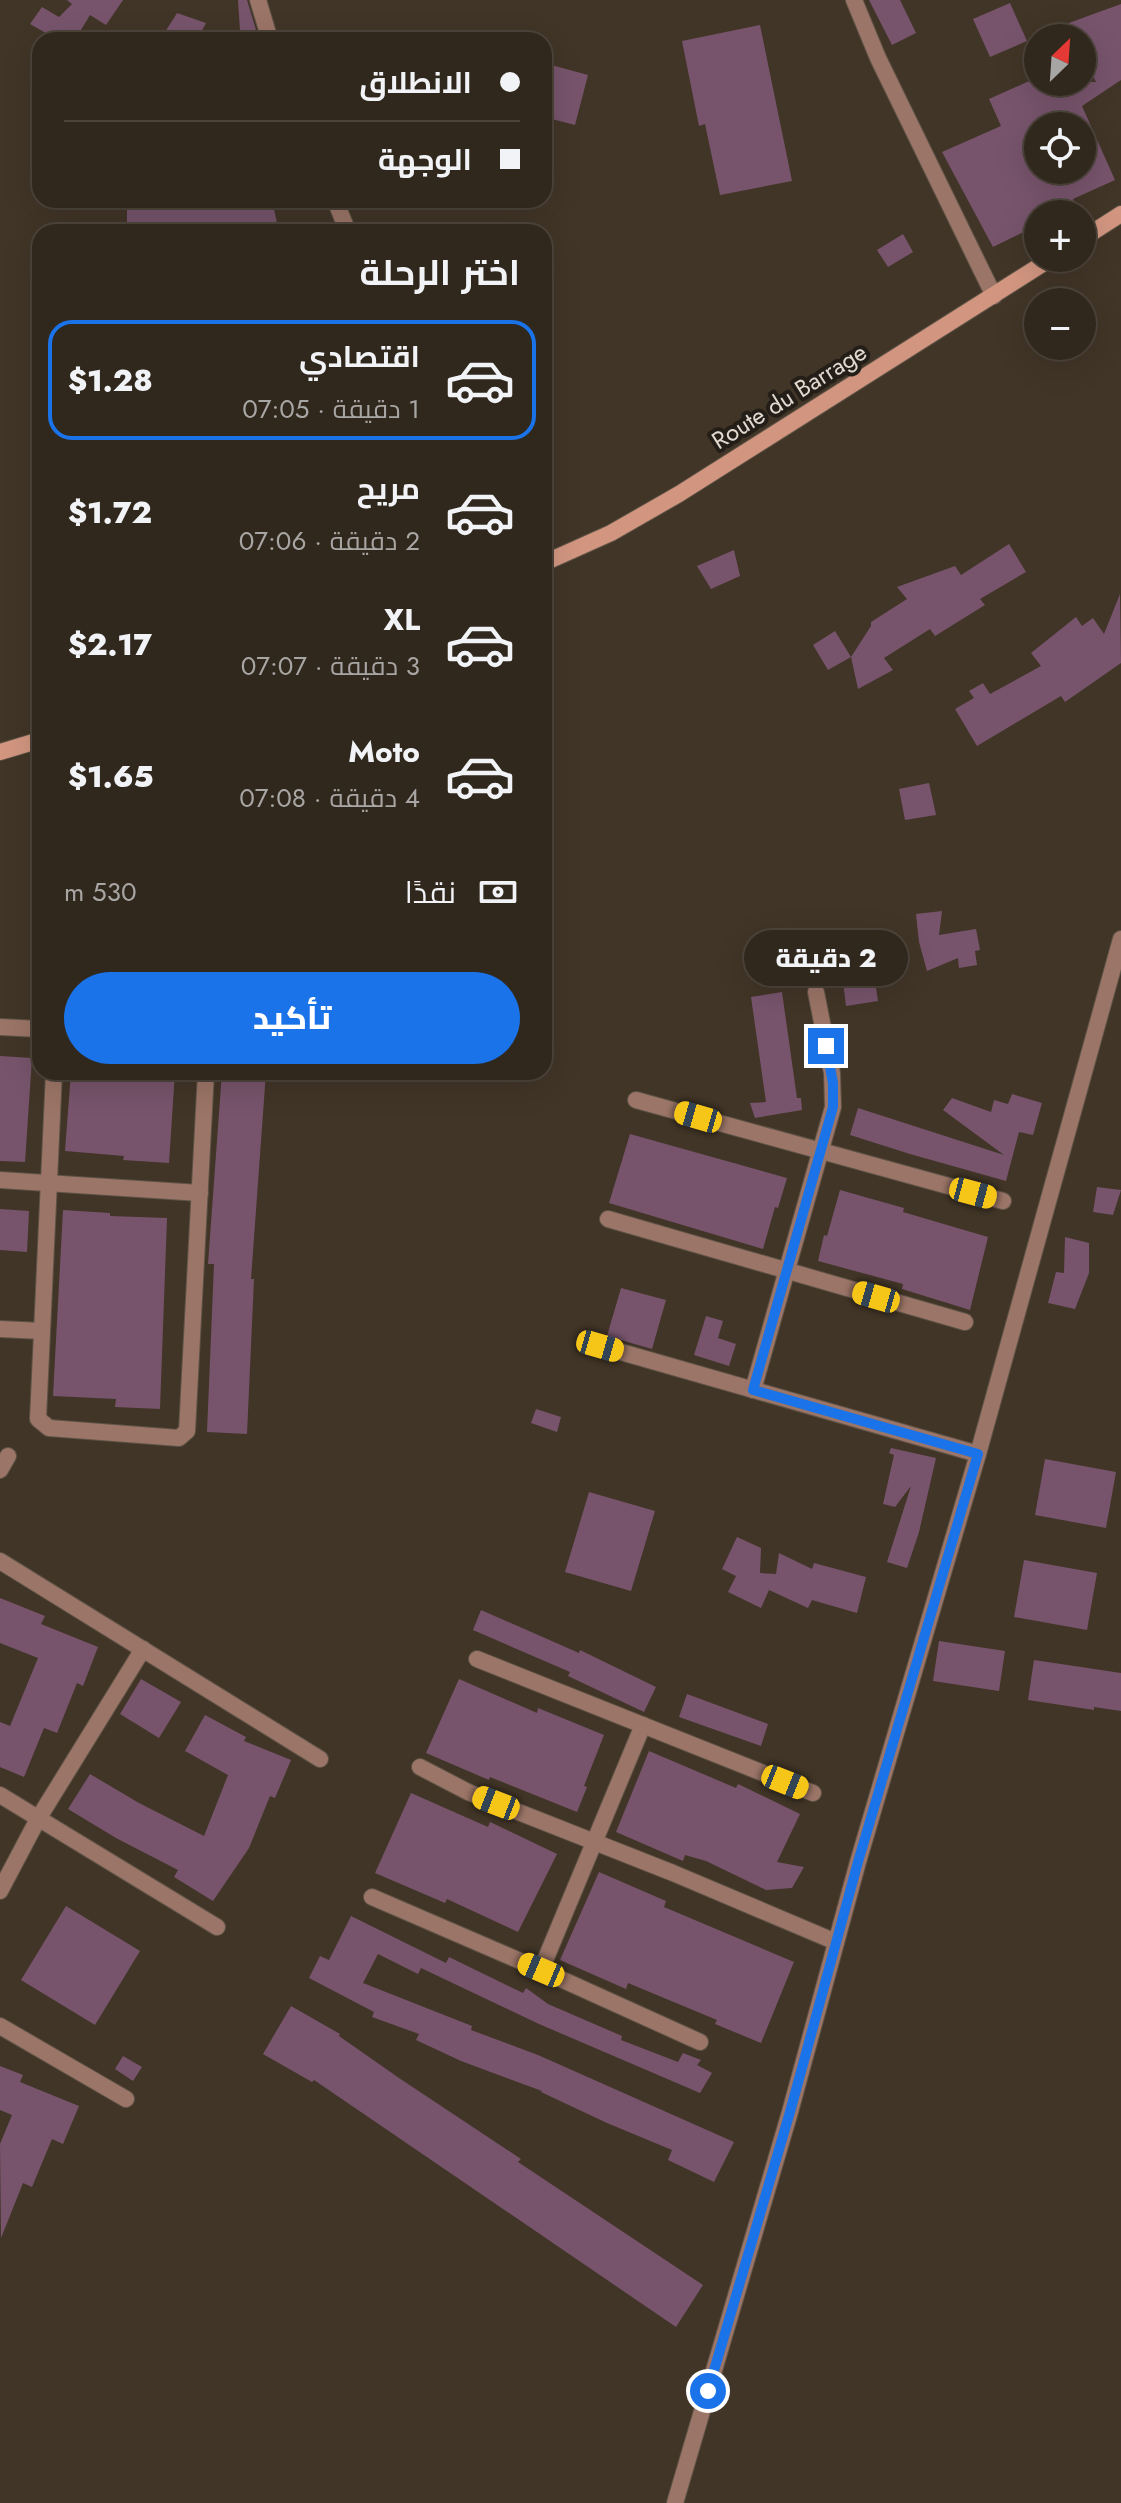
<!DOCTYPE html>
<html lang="ar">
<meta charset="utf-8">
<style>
body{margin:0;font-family:Jost,Cairo,sans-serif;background:#393026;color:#f1f3f6;direction:rtl;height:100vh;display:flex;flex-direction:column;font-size:30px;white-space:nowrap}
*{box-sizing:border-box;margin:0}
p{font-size:26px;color:#a8a6a4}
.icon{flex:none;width:44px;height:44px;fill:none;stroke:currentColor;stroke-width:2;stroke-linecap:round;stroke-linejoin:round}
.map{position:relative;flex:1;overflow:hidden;direction:ltr}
.details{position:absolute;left:32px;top:224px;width:520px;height:856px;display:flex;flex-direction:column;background:#31281d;border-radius:24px;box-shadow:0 8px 32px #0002,0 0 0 2px #4c443b;direction:rtl}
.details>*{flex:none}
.hud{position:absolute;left:32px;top:32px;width:520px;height:176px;border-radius:24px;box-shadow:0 8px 32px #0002,0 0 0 2px #4c443b;direction:rtl;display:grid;align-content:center;height:176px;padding:0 32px;background:#31281d}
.needle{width:52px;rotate:25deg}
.tools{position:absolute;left:1024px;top:24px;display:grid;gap:16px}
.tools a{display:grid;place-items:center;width:72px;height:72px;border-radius:50%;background:#31281d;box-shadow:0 8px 32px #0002,0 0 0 2px #4c443b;font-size:40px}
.end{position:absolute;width:36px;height:36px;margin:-18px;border:10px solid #1a73e8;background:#fff;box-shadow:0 0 0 4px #fff}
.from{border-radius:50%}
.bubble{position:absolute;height:56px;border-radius:28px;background:#31281d;box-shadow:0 8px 32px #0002,0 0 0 2px #4c443b;font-size:26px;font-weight:800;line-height:56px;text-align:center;direction:rtl}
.car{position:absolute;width:24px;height:48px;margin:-24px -12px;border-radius:10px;box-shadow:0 0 6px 2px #0007;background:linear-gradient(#f5c518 24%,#345 0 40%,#f5c518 0 76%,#345 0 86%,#f5c518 0)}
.hud b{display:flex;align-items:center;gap:28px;height:76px;font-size:30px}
.hud b+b{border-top:2px solid #4c443b}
.hud i{width:20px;height:20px;background:#f1f3f6}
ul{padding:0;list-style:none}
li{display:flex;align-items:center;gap:24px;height:120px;margin:0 16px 12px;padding:0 16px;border:4px solid transparent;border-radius:24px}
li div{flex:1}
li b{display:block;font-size:30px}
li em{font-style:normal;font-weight:800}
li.on{border-color:#1a73e8}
li>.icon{width:72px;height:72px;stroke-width:1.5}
h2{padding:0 32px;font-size:36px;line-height:96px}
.pay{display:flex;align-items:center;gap:20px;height:88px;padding:0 32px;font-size:30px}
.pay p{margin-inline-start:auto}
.primary-button{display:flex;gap:16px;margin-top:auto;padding:16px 32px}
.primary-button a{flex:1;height:92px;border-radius:48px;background:#1a73e8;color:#fff;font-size:32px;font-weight:800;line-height:92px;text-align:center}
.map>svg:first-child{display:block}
.building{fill:#77546c;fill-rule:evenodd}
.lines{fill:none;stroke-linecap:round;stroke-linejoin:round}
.street-casing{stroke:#5e5346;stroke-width:18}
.secondary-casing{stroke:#5e5346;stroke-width:18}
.street{stroke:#9b7567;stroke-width:16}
.secondary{stroke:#d29680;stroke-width:16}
.route{stroke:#1a73e8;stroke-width:10}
.labels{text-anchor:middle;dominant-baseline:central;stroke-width:8;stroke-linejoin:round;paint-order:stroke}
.street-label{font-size:24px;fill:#e2dad1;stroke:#231e17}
</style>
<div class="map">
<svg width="1121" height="2503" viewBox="0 0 1121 2503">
<rect width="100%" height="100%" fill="#413527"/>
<g class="building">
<polygon points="67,0 123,0 106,25 90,15 75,40 58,40 30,24 42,7 59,17 72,4"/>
<polygon points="238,0 247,0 256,30 240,31"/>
<polygon points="869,0 900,0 916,33 892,45"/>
<polygon points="1010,3 1027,41 990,57 973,19"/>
<path d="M1121,4V80L1082,106L1115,180L1073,199L1077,208L1063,214H1038V225L993,247L942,152L1001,126L989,99L1038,77V82H1096L1082,55V38H1074L1066,24ZM1038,126H1082V170H1038Z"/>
<polygon points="177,13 206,23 197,40 160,40"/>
<polygon points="760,25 792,181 720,195 705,124 699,126 682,41"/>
<polygon points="544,63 588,75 575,125 544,117"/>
<polygon points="127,200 272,200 279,232 172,232 172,228 127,225"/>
<polygon points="903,234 913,252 888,267 877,250"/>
<polygon points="1009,544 1026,572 980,599 985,605 935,636 930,629 884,658 893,670 858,689 851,657 871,626 871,622 907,599 897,587 955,566 961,575"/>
<polygon points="734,550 740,576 711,589 697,566"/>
<polygon points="1120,594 1121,663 1065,702 1061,696 977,746 955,709 974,698 969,691 983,683 990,694 1041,666 1031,653 1076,617 1082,626 1093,618 1104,634"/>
<polygon points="835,631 851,657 828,670 813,645"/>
<polygon points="929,783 936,815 905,820 899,789"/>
<polygon points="942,911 939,935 976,929 980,950 975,951 977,965 959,968 958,958 927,971 919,942 916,914"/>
<polygon points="870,948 878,1001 846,1006 840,956"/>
<polygon points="782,992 797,1098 801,1098 802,1110 755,1118 750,1103 766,1102 751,997"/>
<polygon points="0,1056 32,1058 25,1162 0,1161"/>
<polygon points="71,1072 175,1072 169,1163 123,1160 124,1156 65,1151"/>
<polygon points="222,1072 266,1072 251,1279 254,1279 247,1434 207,1432 214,1264 208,1264"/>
<polygon points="1012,1094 1042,1103 1033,1135 1019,1132 1006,1181 910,1154 850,1135 858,1108 1004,1155 943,1110 952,1098 991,1112 994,1100 1008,1104"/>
<polygon points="630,1134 787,1178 778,1208 775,1207 763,1249 609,1203"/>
<polygon points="1097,1187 1121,1190 1113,1215 1093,1212"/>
<polygon points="840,1190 904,1208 903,1212 988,1237 970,1310 902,1289 903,1284 818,1261 824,1235 827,1236"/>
<polygon points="0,1209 29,1211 27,1252 0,1250"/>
<polygon points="63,1210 110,1213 110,1216 167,1218 160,1409 115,1407 116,1399 53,1396"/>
<polygon points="1065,1237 1089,1243 1089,1273 1075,1309 1048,1303 1056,1272 1064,1273"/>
<polygon points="621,1288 666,1300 652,1349 607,1336"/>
<polygon points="706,1316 723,1321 718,1338 736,1344 729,1366 694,1355"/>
<polygon points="536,1409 561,1417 557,1432 531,1423"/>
<polygon points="891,1448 936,1458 919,1532 907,1568 887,1562 911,1486 895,1507 883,1504 894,1455 889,1453"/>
<polygon points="1045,1459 1116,1472 1106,1528 1035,1515"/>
<polygon points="589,1492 655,1511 631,1591 565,1572"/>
<polygon points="737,1537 761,1548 760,1573 776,1574 779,1553 812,1569 814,1563 866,1577 857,1613 812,1600 808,1608 769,1590 761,1608 728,1592 736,1576 722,1569"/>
<polygon points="1024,1560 1097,1573 1087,1630 1014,1617"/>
<polygon points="0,1598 45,1616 41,1624 98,1647 83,1686 77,1683 57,1733 44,1728 24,1777 0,1767 0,1722 10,1726 38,1658 0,1643"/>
<polygon points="481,1610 579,1653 580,1650 656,1687 644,1712 568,1676 570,1672 473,1630"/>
<polygon points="939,1641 1005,1651 999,1691 933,1681"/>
<polygon points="1034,1660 1121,1673 1121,1711 1094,1707 1094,1710 1028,1700"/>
<polygon points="141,1679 181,1702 159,1738 120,1714"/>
<polygon points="459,1679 537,1713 538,1708 604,1735 584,1786 587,1787 577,1812 490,1777 489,1780 426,1753"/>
<polygon points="687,1694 768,1724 761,1746 679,1717"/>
<polygon points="205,1715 246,1737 244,1741 291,1760 275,1798 270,1796 249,1848 213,1901 174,1877 178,1870 116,1838 68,1809 90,1774 139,1803 204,1836 228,1775 185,1751"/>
<polygon points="649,1751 736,1788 738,1784 800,1814 777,1862 804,1867 792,1888 766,1890 706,1861 685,1855 683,1861 616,1832"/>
<polygon points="411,1793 488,1827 490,1822 557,1854 518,1932 447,1899 445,1903 375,1873"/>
<polygon points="599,1872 666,1901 664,1907 794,1962 761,2043 715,2024 717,2020 628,1983 626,1989 560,1960"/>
<polygon points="66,1906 140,1951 95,2025 21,1980"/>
<polygon points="351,1916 446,1963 449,1957 523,1993 526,1988 548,2004 622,2036 621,2040 678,2062 683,2053 701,2060 697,2065 712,2073 700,2093 539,2024 421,1968 418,1974 378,1954 363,1983 472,2026 471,2030 538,2055 734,2142 714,2182 668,2160 672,2150 607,2123 541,2092 542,2091 461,2061 416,2040 419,2034 372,2017 374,2012 309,1978 320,1956 329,1960"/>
<polygon points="291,2006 340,2034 339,2036 399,2078 521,2159 518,2162 703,2285 676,2327 314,2080 312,2082 263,2054"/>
<polygon points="123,2056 142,2067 133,2081 115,2069"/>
<polygon points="0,2066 23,2075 20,2082 79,2106 63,2144 52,2139 32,2187 23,2183 1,2238 0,2144 12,2115 0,2110"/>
</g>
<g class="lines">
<g class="street-casing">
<g id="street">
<polyline points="258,0 270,40"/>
<polyline points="854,0 878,58 994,296"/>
<polyline points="335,200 348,232"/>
<polyline points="0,1027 40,1029"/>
<polyline points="54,1072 38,1419 49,1428 179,1438 187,1431 206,1072"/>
<polyline points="636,1100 1003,1201"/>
<polyline points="0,1180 200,1193"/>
<polyline points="608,1219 965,1322"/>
<polyline points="0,1329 42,1331"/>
<polyline points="600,1346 978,1454"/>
<polyline points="753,1390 833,1107 832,1073 816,992"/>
<polyline points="0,1470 8,1456"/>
<polyline points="0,1561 320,1759"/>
<polyline points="477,1659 813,1793"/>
<polyline points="420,1767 468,1792 673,1873 836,1942"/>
<polyline points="0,1795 217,1927"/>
<polyline points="0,1891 38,1819 143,1649"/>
<polyline points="372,1897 541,1970 643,1725"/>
<polyline points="541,1970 700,2042"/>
<polyline points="0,2026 126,2099"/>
<polyline points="675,2503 790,2112 858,1862 978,1454 1121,939"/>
</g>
</g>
<g class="secondary-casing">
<g id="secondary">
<polyline points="1082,239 1121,214"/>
<polyline points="544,563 611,533 679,494 1052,258"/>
<polyline points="0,752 40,740"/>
</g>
</g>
<use href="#street" class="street"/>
<use href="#secondary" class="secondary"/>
</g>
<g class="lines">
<polyline class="route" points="708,2391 790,2112 858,1862 978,1454 753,1390 833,1107 833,1083 826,1046"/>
</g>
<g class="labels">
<g class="street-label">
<text transform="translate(789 396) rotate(-32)">Route du Barrage</text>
</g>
</g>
</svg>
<div class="tools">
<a><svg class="needle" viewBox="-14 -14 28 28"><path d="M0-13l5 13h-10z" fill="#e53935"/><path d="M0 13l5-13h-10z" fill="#a8a6a4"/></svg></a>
<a><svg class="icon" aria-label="locate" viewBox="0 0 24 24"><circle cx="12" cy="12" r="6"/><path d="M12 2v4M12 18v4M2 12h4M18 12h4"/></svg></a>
<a>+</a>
<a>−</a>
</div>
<i class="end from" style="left:708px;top:2391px"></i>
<i class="end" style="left:826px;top:1046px"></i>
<div class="bubble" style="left:744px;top:930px;width:164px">2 دقيقة</div>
<i class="car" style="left:698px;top:1117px;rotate:286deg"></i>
<i class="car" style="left:973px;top:1193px;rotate:105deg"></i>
<i class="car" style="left:876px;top:1297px;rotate:286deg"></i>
<i class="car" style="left:600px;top:1346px;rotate:106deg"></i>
<i class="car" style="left:785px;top:1782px;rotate:112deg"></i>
<i class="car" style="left:496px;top:1803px;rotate:291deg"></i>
<i class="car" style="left:541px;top:1970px;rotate:293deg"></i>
<div class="hud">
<b><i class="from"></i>الانطلاق</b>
<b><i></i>الوجهة</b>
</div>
<section class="details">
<h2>اختر الرحلة</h2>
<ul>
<li class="on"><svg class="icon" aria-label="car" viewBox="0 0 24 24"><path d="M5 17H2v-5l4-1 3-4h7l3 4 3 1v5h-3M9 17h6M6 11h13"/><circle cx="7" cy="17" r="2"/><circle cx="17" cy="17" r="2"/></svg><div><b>اقتصادي</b><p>1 دقيقة · 07:05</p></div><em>$1.28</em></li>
<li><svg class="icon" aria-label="car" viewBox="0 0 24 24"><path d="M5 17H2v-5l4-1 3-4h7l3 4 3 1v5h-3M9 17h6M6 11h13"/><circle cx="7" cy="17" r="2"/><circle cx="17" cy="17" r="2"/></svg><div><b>مريح</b><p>2 دقيقة · 07:06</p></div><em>$1.72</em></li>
<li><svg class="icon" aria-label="car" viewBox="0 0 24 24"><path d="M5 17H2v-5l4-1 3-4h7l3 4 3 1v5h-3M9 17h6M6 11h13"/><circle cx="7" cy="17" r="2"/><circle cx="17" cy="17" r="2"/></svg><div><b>XL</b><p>3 دقيقة · 07:07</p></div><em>$2.17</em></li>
<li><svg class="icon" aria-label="car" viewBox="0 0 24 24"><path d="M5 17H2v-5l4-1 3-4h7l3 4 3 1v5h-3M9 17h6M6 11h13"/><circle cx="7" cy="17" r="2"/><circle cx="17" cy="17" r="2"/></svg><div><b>Moto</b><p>4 دقيقة · 07:08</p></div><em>$1.65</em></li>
</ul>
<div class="pay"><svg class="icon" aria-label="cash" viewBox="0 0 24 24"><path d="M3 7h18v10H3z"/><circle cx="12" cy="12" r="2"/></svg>نقدًا<p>530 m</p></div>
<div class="primary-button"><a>تأكيد</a></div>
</section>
</div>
